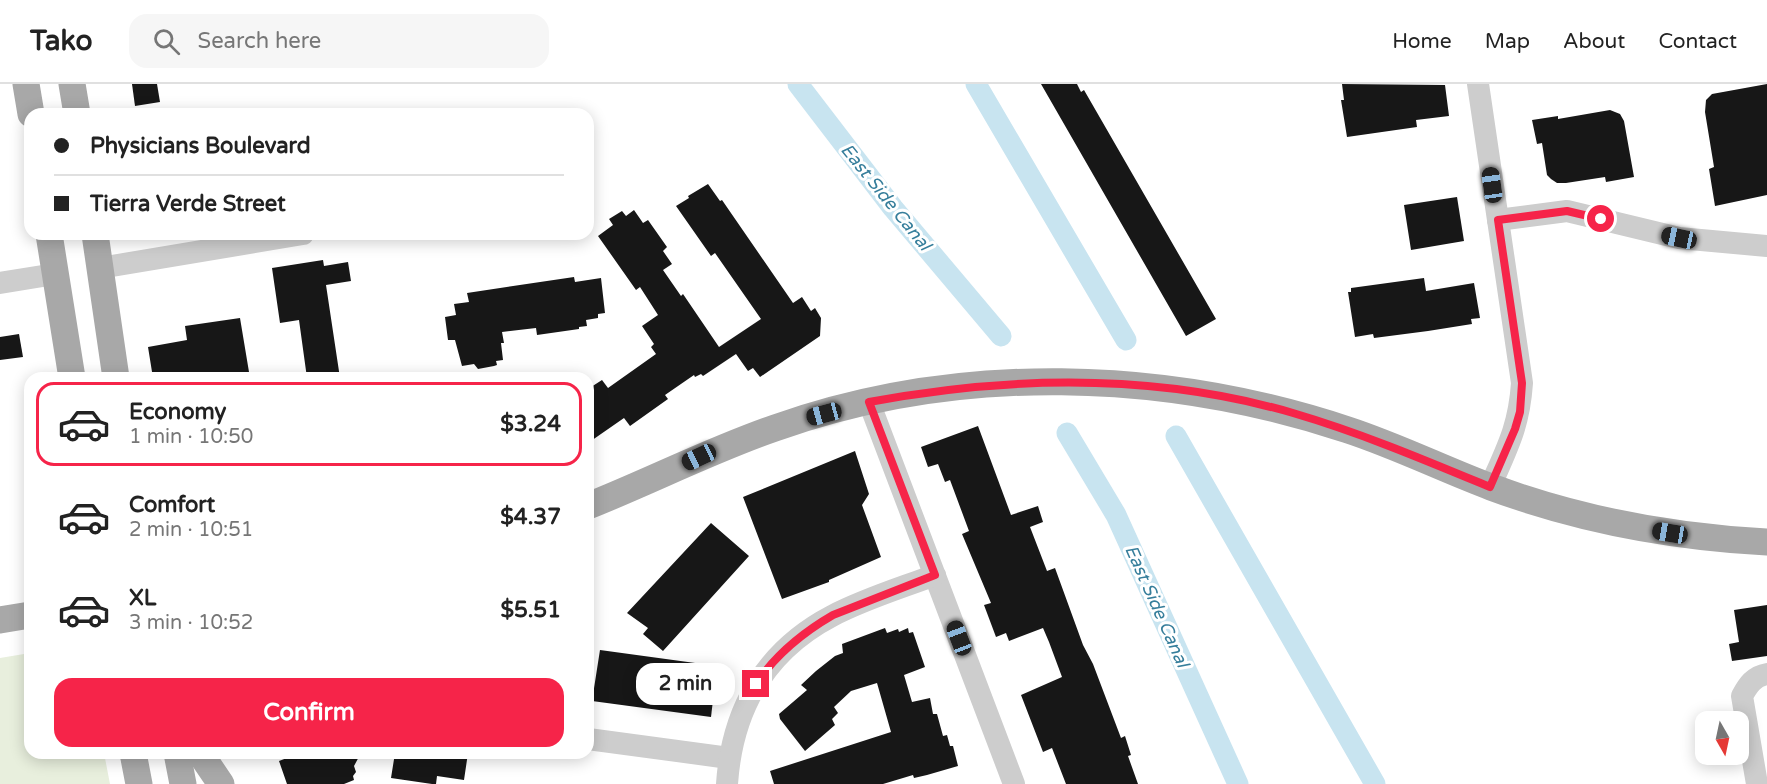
<!DOCTYPE html>
<meta charset="utf-8">
<style>
body{margin:0;font-family:"Varela Round",sans-serif;background:#f6f6f6;color:#222;height:100vh;display:flex;flex-direction:column;font-size:22px;white-space:nowrap}
*{box-sizing:border-box;margin:0}
p{font-size:20px;color:#767676}
.icon{flex:none;width:33px;height:33px;fill:none;stroke:currentColor;stroke-width:2;stroke-linecap:round;stroke-linejoin:round}
.map{position:relative;flex:1;overflow:hidden}
.sheet{position:absolute;left:24px;top:288px;width:570px;height:387px;display:flex;flex-direction:column;background:#fff;border-radius:18px;box-shadow:0 3px 15px #0003}
.sheet>*{flex:none}
.hud{position:absolute;left:24px;top:24px;width:570px;height:132px;border-radius:18px;box-shadow:0 3px 15px #0003;display:grid;align-content:center;height:132px;padding:0 30px;background:#fff}
.needle{width:39px;rotate:171deg}
.tools{position:absolute;left:1695px;top:627px;display:grid;gap:12px}
.tools a{display:grid;place-items:center;width:54px;height:54px;border-radius:12px;background:#fff;box-shadow:0 3px 15px #0003;font-size:30px}
.end{position:absolute;width:27px;height:27px;margin:-14px;border:8px solid #f62449;background:#fff;box-shadow:0 0 0 3px #fff}
.from{border-radius:50%}
.bubble{position:absolute;height:42px;border-radius:18px;background:#fff;box-shadow:0 3px 15px #0003;font-size:20px;font-weight:700;line-height:42px;text-align:center}
.car{position:absolute;width:18px;height:36px;margin:-18px -9px;border-radius:8px;box-shadow:0 0 4px 2px #0007;background:linear-gradient(#222 24%,#8ab4d8 0 40%,#222 0 76%,#8ab4d8 0 86%,#222 0)}
.hud b{display:flex;align-items:center;gap:21px;height:57px;font-size:22px}
.hud b+b{border-top:2px solid #e0e0e0}
.hud i{width:15px;height:15px;background:#222}
ul{padding:10px 0 0;list-style:none}
li{display:flex;align-items:center;gap:18px;height:84px;margin:0 12px 9px;padding:0 18px;border:3px solid transparent;border-radius:18px}
li div{flex:1}
li b{display:block;font-size:22px}
li em{font-style:normal;font-weight:700}
li.current{border-color:#f62449}
li>.icon{width:54px;height:54px;stroke-width:1.5}
.action{display:flex;gap:12px;margin-top:auto;padding:12px 30px}
.action a{flex:1;height:69px;border-radius:18px;background:#f62449;color:#fff;font-size:24px;font-weight:700;line-height:69px;text-align:center}
header{display:flex;align-items:center;gap:36px;box-sizing:border-box;height:84px;padding:0 30px;background:#fff;border-bottom:2px solid #e0e0e0}
header strong{font-size:28px}
nav{display:flex;gap:33px;margin-inline-start:auto;font-size:21px}
.search{width:420px;height:54px;background:#f6f6f6;display:flex;align-items:center;gap:15px;box-sizing:border-box;padding:0 21px;border-radius:18px;color:#767676;font-size:22px}
.map>svg:first-child{display:block}
.green{fill:#e8efdd}
.lines{fill:none;stroke-linecap:round;stroke-linejoin:round}
.canal{stroke:#c8e4f0;stroke-width:21}
.building{fill:#171717}
.minor{stroke:#cdcdcd;stroke-width:22}
.major{stroke:#a8a8a8;stroke-width:27}
.route{stroke:#f62449;stroke-width:8}
.labels{text-anchor:middle;dominant-baseline:central;stroke-width:6;stroke-linejoin:round;paint-order:stroke}
.water-label{font-size:18px;font-style:italic;fill:#367e9b;stroke:#fff}
</style>
<header>
<strong>Tako</strong>
<div class="search"><svg class="icon" aria-label="search" viewBox="0 0 24 24"><circle cx="10" cy="10" r="6"/><path d="M15 15l6 6"/></svg>Search here</div>
<nav><a>Home</a><a>Map</a><a>About</a><a>Contact</a></nav>
</header>
<div class="map">
<svg width="1767" height="700" viewBox="0 0 1767 700">
<rect width="100%" height="100%" fill="#fff"/>
<polygon class="green" points="30,569 30,669 104,669 110,700 0,700 0,574"/>
<g class="lines">
<g class="canal">
<polyline points="798,0 893,124 1001,252"/>
<polyline points="976,0 1126,256"/>
<polyline points="1067,349 1116,431 1238,700"/>
<polyline points="1176,352 1375,700"/>
</g>
</g>
<g class="building">
<polygon points="132,0 157,0 160,18 135,22"/>
<polygon points="1041,0 1077,0 1081,8 1084,6 1216,235 1186,252"/>
<polygon points="1342,0 1445,1 1449,32 1416,36 1417,43 1347,53 1341,16 1344,16"/>
<polygon points="1767,0 1767,111 1715,122 1709,85 1714,83 1705,28 1706,16 1712,10"/>
<polygon points="1610,26 1620,30 1624,37 1634,93 1606,98 1605,93 1566,99 1557,99 1551,95 1547,91 1542,59 1537,60 1532,36 1558,32 1558,35"/>
<polygon points="708,100 720,117 722,116 793,219 802,213 811,227 815,224 821,234 820,252 760,293 753,284 748,287 736,270 703,292 701,290 695,293 694,291 665,311 668,315 630,342 624,334 588,359 588,305 602,296 608,304 656,270 651,263 654,260 642,242 658,231 640,203 636,206 598,152 613,141 609,135 622,127 626,132 634,126 643,139 648,136 667,163 663,167 672,180 663,186 681,212 683,210 719,263 761,235 715,169 711,172 676,122 689,114 688,112"/>
<polygon points="1457,113 1464,157 1411,166 1404,121"/>
<polygon points="323,176 324,182 348,178 351,197 326,201 340,294 307,294 299,236 280,239 272,184"/>
<polygon points="574,193 575,198 601,194 605,229 598,230 598,234 586,236 587,242 579,243 579,245 537,251 536,244 502,248 504,259 501,259 503,276 496,277 497,281 494,282 478,285 474,280 462,282 455,256 448,256 445,233 456,231 454,220 469,218 467,209"/>
<polygon points="1424,194 1426,207 1474,199 1480,234 1471,235 1472,240 1428,247 1374,254 1373,250 1355,253 1348,208 1351,208 1351,204"/>
<polygon points="240,234 250,294 153,294 148,263 187,256 185,242"/>
<polygon points="19,250 23,273 0,276 0,253"/>
<polygon points="978,342 1011,431 1038,422 1043,438 1030,443 1047,487 1055,484 1083,561 1093,580 1121,654 1125,652 1131,671 1128,672 1138,700 1066,700 1052,664 1043,668 1021,611 1062,593 1049,558 1043,544 1009,557 1006,549 996,553 984,521 991,519 962,450 969,447 950,396 945,398 938,380 928,383 921,363"/>
<polygon points="855,367 869,410 862,421 881,473 829,496 829,498 782,515 743,413"/>
<polygon points="711,439 749,472 663,567 643,550 648,544 627,529"/>
<polygon points="1767,521 1767,572 1732,577 1729,560 1739,558 1734,526"/>
<polygon points="885,544 887,549 898,545 899,548 908,544 909,549 913,548 925,583 904,591 912,618 930,614 933,630 937,630 943,652 947,651 950,662 953,662 958,682 927,691 914,694 913,691 883,700 774,700 770,687 891,648 877,599 851,607 834,623 838,629 832,635 835,641 805,667 780,635 779,630 807,606 801,601 816,587 835,572 843,569 842,560"/>
<polygon points="600,566 717,582 711,633 592,617"/>
<polygon points="300,669 361,669 354,682 356,688 353,692 354,696 344,700 287,700 279,677"/>
<polygon points="395,669 468,669 464,696 437,692 436,700 432,700 391,694"/>
</g>
<g class="lines">
<g class="minor">
<path d="M1478,0L1522,299C1519,343 1507,364 1490,403"/>
<polyline points="1498,136 1567,127 1679,154 1767,162"/>
<polyline points="100,184 303,150"/>
<polyline points="0,199 55,190"/>
<polyline points="869,318 1014,700"/>
<polyline points="588,655 729,674"/>
<path d="M727,700C732,626 765,567 832,532C864,515 901,504 935,491"/>
<path d="M1757,700L1742,612C1748,601 1754,592 1767,590"/>
</g>
<g class="major">
<polyline points="26,0 31,30"/>
<polyline points="72,0 77,30"/>
<polyline points="49,150 72,294"/>
<polyline points="95,150 116,294"/>
<path d="M588,422C651,397 711,366 775,344C959,279 1164,285 1348,346C1397,362 1443,385 1491,403C1580,436 1673,453 1767,458"/>
<polyline points="0,536 30,531"/>
<polyline points="133,669 139,700"/>
<polyline points="177,669 183,700"/>
<polyline points="200,669 221,700"/>
</g>
</g>
<g class="lines">
<path class="route" d="M756,600C776,570 802,549 833,531L935,491L869,318C1009,292 1155,289 1293,329C1361,349 1425,376 1490,403L1515,345L1520,328L1522,299L1498,136L1567,127L1601,135"/>
</g>
<g class="labels">
<g class="water-label">
<text transform="translate(886 113) rotate(51)">East Side Canal</text>
<text transform="translate(1157 522) rotate(66)">East Side Canal</text>
</g>
</g>
</svg>
<div class="tools">
<a><svg class="needle" viewBox="-14 -14 28 28"><path d="M0-13l5 13h-10z" fill="#e53935"/><path d="M0 13l5-13h-10z" fill="#767676"/></svg></a>
</div>
<i class="end from" style="left:1601px;top:135px"></i>
<i class="end" style="left:756px;top:600px"></i>
<div class="bubble" style="left:636px;top:579px;width:99px">2 min</div>
<i class="car" style="left:1492px;top:101px;rotate:352deg"></i>
<i class="car" style="left:1679px;top:154px;rotate:282deg"></i>
<i class="car" style="left:824px;top:330px;rotate:255deg"></i>
<i class="car" style="left:699px;top:373px;rotate:245deg"></i>
<i class="car" style="left:1670px;top:449px;rotate:280deg"></i>
<i class="car" style="left:959px;top:554px;rotate:339deg"></i>
<div class="hud">
<b><i class="from"></i>Physicians Boulevard</b>
<b><i></i>Tierra Verde Street</b>
</div>
<section class="sheet">
<ul>
<li class="current"><svg class="icon" aria-label="car" viewBox="0 0 24 24"><path d="M5 17H2v-5l4-1 3-4h7l3 4 3 1v5h-3M9 17h6M6 11h13"/><circle cx="7" cy="17" r="2"/><circle cx="17" cy="17" r="2"/></svg><div><b>Economy</b><p>1 min · 10:50</p></div><em>$3.24</em></li>
<li><svg class="icon" aria-label="car" viewBox="0 0 24 24"><path d="M5 17H2v-5l4-1 3-4h7l3 4 3 1v5h-3M9 17h6M6 11h13"/><circle cx="7" cy="17" r="2"/><circle cx="17" cy="17" r="2"/></svg><div><b>Comfort</b><p>2 min · 10:51</p></div><em>$4.37</em></li>
<li><svg class="icon" aria-label="car" viewBox="0 0 24 24"><path d="M5 17H2v-5l4-1 3-4h7l3 4 3 1v5h-3M9 17h6M6 11h13"/><circle cx="7" cy="17" r="2"/><circle cx="17" cy="17" r="2"/></svg><div><b>XL</b><p>3 min · 10:52</p></div><em>$5.51</em></li>
</ul>
<div class="action"><a>Confirm</a></div>
</section>
</div>
